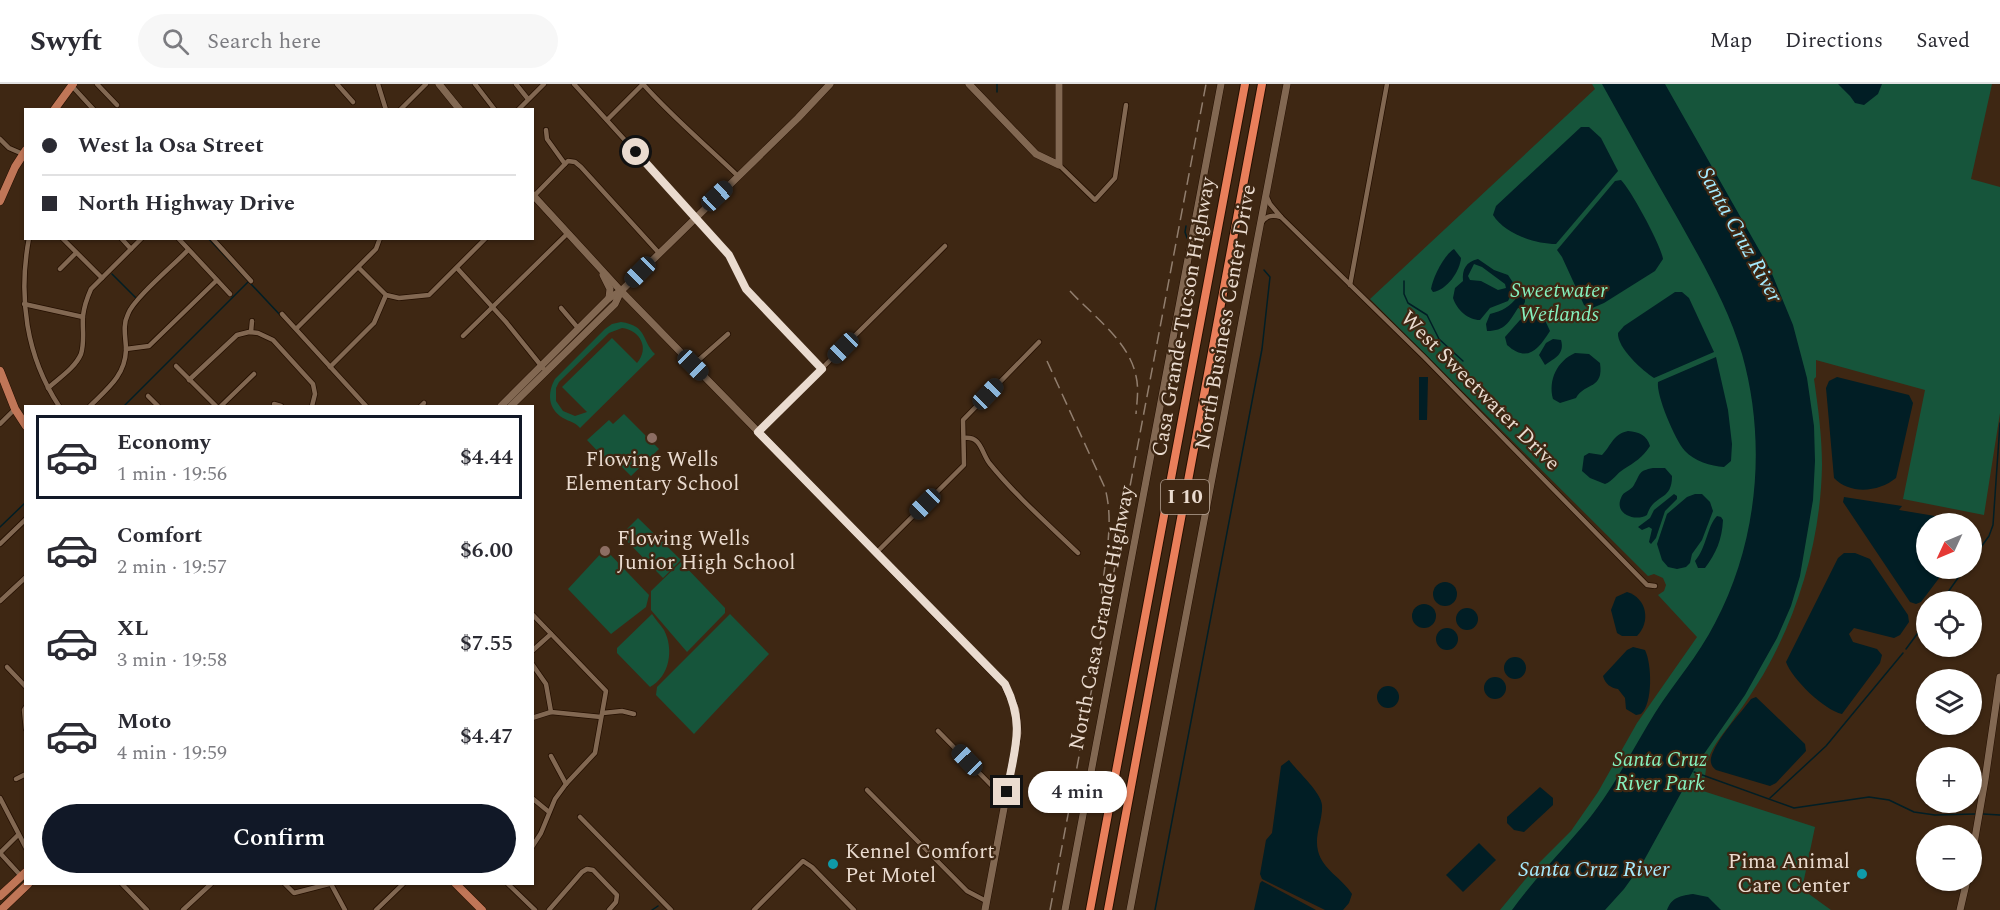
<!DOCTYPE html>
<meta charset="utf-8">
<style>
body{margin:0;font-family:Spectral,serif;background:#f7f7f7;color:#2b2b33;height:100vh;display:flex;flex-direction:column;font-size:22px;white-space:nowrap}
*{box-sizing:border-box;margin:0}
p{font-size:20px;color:#7c7c81}
.icon{flex:none;width:33px;height:33px;fill:none;stroke:currentColor;stroke-width:2;stroke-linecap:round;stroke-linejoin:round}
.map{position:relative;flex:1;overflow:hidden}
.sheet{position:absolute;left:24px;top:321px;width:510px;height:480px;display:flex;flex-direction:column;background:#fff;border-radius:0px;box-shadow:0 2px 4px #0004}
.sheet>*{flex:none}
.guide{position:absolute;left:24px;top:24px;width:510px;height:132px;border-radius:0px;box-shadow:0 2px 4px #0004;display:grid;align-content:center;height:132px;padding:0 18px;background:#fff}
.needle{width:39px;rotate:226deg}
.buttons{position:absolute;left:1916px;top:429px;display:grid;gap:12px}
.buttons a{display:grid;place-items:center;width:66px;height:66px;border-radius:50%;background:#fff;box-shadow:0 2px 4px #0004;font-size:30px}
.end{position:absolute;width:27px;height:27px;margin:-14px;border:8px solid #eadbcf;background:#111;box-shadow:0 0 0 3px #111}
.from{border-radius:50%}
.bubble{position:absolute;height:42px;border-radius:21px;background:#fff;box-shadow:0 2px 4px #0004;font-size:20px;font-weight:600;line-height:42px;text-align:center}
.car{position:absolute;width:18px;height:36px;margin:-18px -9px;border-radius:8px;box-shadow:0 0 4px 2px #0007;background:linear-gradient(#222 24%,#8ab4d8 0 40%,#222 0 76%,#8ab4d8 0 86%,#222 0)}
.guide b{display:flex;align-items:center;gap:21px;height:57px;font-size:22px}
.guide b+b{border-top:2px solid #e1e1e2}
.guide i{width:15px;height:15px;background:#2b2b33}
ul{padding:10px 0 0;list-style:none}
li{display:flex;align-items:center;gap:18px;height:84px;margin:0 12px 9px;padding:0 6px;border:3px solid transparent;border-radius:0px}
li div{flex:1}
li b{display:block;font-size:22px}
li em{font-style:normal;font-weight:600}
li.active{border-color:#111827}
li>.icon{width:54px;height:54px;stroke-width:1.5}
.button{display:flex;gap:12px;margin-top:auto;padding:12px 18px}
.button a{flex:1;height:69px;border-radius:36px;background:#111827;color:#fff;font-size:24px;font-weight:600;line-height:69px;text-align:center}
header{display:flex;align-items:center;gap:36px;box-sizing:border-box;height:84px;padding:0 30px;background:#fff;border-bottom:2px solid #e1e1e2}
header strong{font-size:28px}
nav{display:flex;gap:33px;margin-inline-start:auto;font-size:21px}
.search{width:420px;height:54px;background:#f7f7f7;display:flex;align-items:center;gap:15px;box-sizing:border-box;padding:0 21px;border-radius:33px;color:#7c7c81;font-size:22px}
.map>svg:first-child{display:block}
.green{fill:#16553b;fill-rule:evenodd}
.water{fill:#011e25;fill-rule:evenodd}
.lines{fill:none;stroke-linecap:round;stroke-linejoin:round}
.stream{stroke:#011e25;stroke-width:1.5}
.street-casing{stroke:#240f00;stroke-width:6}
.secondary-casing{stroke:#240f00;stroke-width:8}
.primary-casing{stroke:#240f00;stroke-width:9}
.highway-casing{stroke:#240f00;stroke-width:10}
.street{stroke:#826852;stroke-width:4.5}
.secondary{stroke:#826852;stroke-width:7}
.primary{stroke:#c07657;stroke-width:8}
.highway{stroke:#e97f5b;stroke-width:8}
.rail{stroke:#917e6e;stroke-width:1.5;stroke-dasharray:12 6;stroke-linecap:butt}
.route{stroke:#eadbcf;stroke-width:8}
.education-dot{fill:#8d6e63;stroke:#3e2713;stroke-width:2}
.culture-dot{fill:#0f9aa8;stroke:#3e2713;stroke-width:2}
.labels{text-anchor:middle;dominant-baseline:central;stroke-width:4.5;stroke-linejoin:round;paint-order:stroke}
.shield{fill:#3e2713;stroke:#b6a597;stroke-width:1.5}
.shield-label{font-size:20px;font-weight:bold;fill:#eadbcf}
.park-label{font-size:21px;font-style:italic;fill:#86f2bf;stroke:#3e2713}
.street-label{font-size:21px;fill:#eadbcf;stroke:#3e2713}
.poi-label{font-size:21px;fill:#eadbcf;stroke:#3e2713;text-anchor:start}
.water-label{font-size:22px;font-style:italic;fill:#a5eafe;stroke:#3e2713}
</style>
<header>
<strong>Swyft</strong>
<div class="search"><svg class="icon" aria-label="search" viewBox="0 0 24 24"><circle cx="10" cy="10" r="6"/><path d="M15 15l6 6"/></svg>Search here</div>
<nav><a>Map</a><a>Directions</a><a>Saved</a></nav>
</header>
<div class="map">
<svg width="2000" height="826" viewBox="0 0 2000 826">
<rect width="100%" height="100%" fill="#3e2713"/>
<g class="green">
<path d="M1592,0H1992L1971,95L2000,103V329L1984,431L1903,415L1925,306L1816,276V293L1814,295C1818,323 1822,352 1822,381C1821,454 1799,529 1763,591C1754,605 1745,620 1735,633C1726,647 1713,660 1708,676C1705,686 1705,697 1703,707L1815,743L1802,805L1831,826H1500L1538,780L1571,747L1598,708L1637,639L1697,553L1658,511L1664,507L1666,501L1663,494L1654,490L1648,492L1370,215L1595,5Z"/>
<path d="M621,238C648,242 641,256 655,270L580,344C575,338 570,338 563,334C548,325 547,309 555,295L605,245L612,240ZM622,244C640,246 650,264 637,279L612,254L562,303L587,328L575,332L563,327L556,317V304L559,298L609,249Z"/>
<polygon points="624,330 659,365 631,392 619,380 607,377 587,356 609,336 613,340"/>
<polygon points="638,434 681,476 663,494 621,451"/>
<polygon points="605,465 649,511 646,523 611,550 568,505"/>
<polygon points="681,478 725,524 725,529 687,568 651,526 651,507"/>
<path d="M652,530C655,535 660,540 664,546C674,565 670,592 650,603L617,569V564Z"/>
<polygon points="730,530 769,570 694,650 656,611 657,603"/>
</g>
<g class="water">
<path d="M1602,0H1665L1770,185L1793,241L1807,294L1814,342L1815,377L1813,416L1800,492L1791,522L1777,554L1745,611L1697,680L1642,780L1624,805L1605,826H1512C1535,794 1563,766 1588,736C1614,704 1633,664 1655,629C1674,599 1699,571 1715,539C1758,458 1767,358 1742,270C1728,222 1702,178 1678,135C1652,90 1627,45 1602,0Z"/>
<polygon points="1838,0 1882,0 1878,10 1864,21 1855,19 1850,12"/>
<path d="M1581,43H1589L1601,54L1618,87L1556,160C1535,160 1505,150 1493,131L1496,122Z"/>
<path d="M1621,96C1631,106 1661,161 1663,175L1655,187L1604,219L1590,225L1584,221L1562,173L1557,166L1615,97Z"/>
<path d="M1454,165L1461,174C1460,187 1447,206 1433,208L1431,205C1433,193 1444,171 1454,165Z"/>
<path d="M1478,175L1494,186L1508,191L1514,200L1513,207L1508,217L1490,224L1480,236C1468,236 1457,226 1453,214L1455,204L1463,197C1462,185 1466,178 1478,175ZM1474,180L1482,183L1505,200L1506,204L1498,206L1481,197L1470,196L1468,192Z"/>
<path d="M1675,208H1682L1689,214L1714,268L1654,294C1643,287 1617,264 1618,249L1624,242Z"/>
<path d="M1518,212L1525,215V218L1522,224H1518C1509,238 1505,247 1487,247L1486,240L1490,230C1502,227 1510,223 1518,212Z"/>
<path d="M1531,229L1544,234L1550,247C1538,266 1527,279 1507,261L1505,253L1520,236Z"/>
<path d="M1553,255L1561,256C1565,270 1555,274 1545,281L1539,271L1546,259Z"/>
<path d="M1575,269L1589,270L1600,279C1604,306 1585,298 1576,314L1560,319L1553,315C1548,296 1557,277 1575,269Z"/>
<path d="M1716,273L1728,326L1732,360L1731,377L1724,383C1711,382 1694,377 1685,367C1675,356 1656,311 1658,298Z"/>
<polygon points="1419,293 1428,293 1427,336 1419,336"/>
<path d="M1837,293L1909,311L1913,319L1896,394C1879,408 1850,411 1834,394L1826,304L1829,297Z"/>
<path d="M1628,347C1639,348 1647,351 1650,362C1642,374 1635,378 1624,385C1617,389 1613,397 1605,400L1590,394L1582,387L1584,372L1589,369L1602,371C1611,362 1613,350 1628,347Z"/>
<path d="M1653,384H1665L1672,392C1672,418 1654,409 1647,431C1635,438 1614,430 1621,414C1623,407 1631,407 1634,401C1641,389 1638,387 1653,384Z"/>
<polygon points="1674,410 1677,412 1677,415 1665,427 1656,454 1651,460 1649,458 1652,445 1649,443 1642,446 1638,443 1650,434 1654,426"/>
<polygon points="1695,410 1702,410 1710,418 1713,427 1702,456 1692,470 1690,479 1686,483 1677,485 1668,483 1662,476 1657,460 1667,430 1687,413"/>
<polygon points="1844,413 1902,422 1899,426 1935,432 1937,436 1937,439 1926,440 1926,484 1946,485 1921,518 1916,520 1910,518 1843,418"/>
<path d="M1717,432L1721,433L1723,436C1722,456 1716,469 1705,484H1698L1695,477C1707,463 1707,442 1717,432Z"/>
<path d="M1844,469H1855L1870,475L1908,531L1909,538L1900,551L1894,554L1854,544L1849,550L1853,558L1877,565L1882,571L1880,579L1842,630C1824,626 1792,595 1786,578L1838,474Z"/>
<circle cx="1445" cy="510" r="12"/>
<path d="M1627,508C1647,514 1651,538 1637,552H1622L1617,549L1611,526L1616,513Z"/>
<circle cx="1424" cy="532" r="12"/>
<circle cx="1467" cy="535" r="11"/>
<circle cx="1447" cy="555" r="11"/>
<path d="M1633,563L1645,566C1652,580 1653,620 1641,630L1636,631L1626,625L1625,614L1618,605C1611,604 1605,600 1603,592L1627,566Z"/>
<circle cx="1515" cy="584" r="11"/>
<circle cx="1495" cy="604" r="11"/>
<circle cx="1388" cy="613" r="11"/>
<path d="M1756,613L1805,660L1806,667L1776,699L1770,702L1716,686C1712,683 1710,679 1711,674C1716,655 1740,630 1751,615Z"/>
<path d="M1289,676C1297,687 1321,708 1322,721C1323,736 1314,751 1318,767C1323,786 1342,794 1352,810L1349,819L1343,826H1325L1262,795L1260,790L1266,756L1272,749L1281,682Z"/>
<polygon points="1540,703 1553,714 1553,721 1524,748 1514,746 1507,739 1507,733"/>
<polygon points="1479,759 1496,776 1463,808 1446,791"/>
<polygon points="1262,797 1316,826 1254,826 1260,799"/>
<path d="M1693,810L1708,813L1721,826H1667C1672,813 1680,812 1693,810Z"/>
</g>
<g class="lines">
<g class="stream">
<polyline points="997,0 997,8"/>
<polyline points="1186,142 1185,148 1187,154"/>
<polyline points="208,154 281,232"/>
<polyline points="112,190 136,214"/>
<polyline points="1404,197 1404,210 1408,219 1427,231 1439,255 1463,277"/>
<polyline points="124,322 248,198"/>
<polyline points="0,443 26,418"/>
<polyline points="1971,477 1989,452 1993,441 2000,339"/>
<polyline points="1941,518 1965,484"/>
<polyline points="1906,565 1926,538"/>
<polyline points="1694,688 1794,724 1869,713 1889,716 1914,728 1935,731 1975,730"/>
<polyline points="1770,714 1826,662 1903,569"/>
<polyline points="1983,730 2000,731"/>
<polyline points="652,826 658,822"/>
<polyline points="1155,826 1262,265 1270,193 1264,186"/>
</g>
<g class="street-casing">
<g id="street">
<polyline points="97,0 117,21"/>
<polyline points="337,0 353,18"/>
<polyline points="378,0 386,26"/>
<polyline points="475,0 495,26"/>
<polyline points="516,0 528,15"/>
<polyline points="574,0 729,171 746,205 822,285"/>
<path d="M643,0C672,33 706,61 738,92"/>
<polyline points="72,2 94,26"/>
<polyline points="400,26 426,0"/>
<polyline points="518,26 544,0"/>
<polyline points="607,36 643,0"/>
<polyline points="546,46 547,55 565,80 568,77 575,78 581,83 659,169"/>
<polyline points="0,55 9,64 23,70"/>
<polyline points="1059,81 1095,116 1115,94 1126,21"/>
<polyline points="534,112 565,80"/>
<polyline points="1281,133 1424,273 1647,501 1655,502"/>
<path d="M1262,138C1267,131 1273,131 1281,133L1270,120L1266,111"/>
<path d="M29,154C18,213 26,272 59,322"/>
<polyline points="62,154 102,194"/>
<polyline points="121,154 131,165"/>
<polyline points="178,154 230,210"/>
<polyline points="212,154 251,197"/>
<polyline points="359,184 386,211"/>
<polyline points="457,184 506,238 543,284"/>
<polyline points="60,185 76,169"/>
<polyline points="1350,201 1387,0"/>
<polyline points="24,220 83,233"/>
<polyline points="561,224 578,244"/>
<polyline points="282,230 366,322"/>
<polyline points="297,244 376,165 380,154"/>
<polyline points="251,248 252,237"/>
<polyline points="463,252 568,149"/>
<polyline points="126,265 149,262 216,197"/>
<polyline points="693,281 728,250"/>
<polyline points="176,282 216,322"/>
<polyline points="330,283 374,239 386,211 399,214 429,211 486,154"/>
<polyline points="189,296 237,251 249,248 258,249 273,256 313,300 315,310 312,322"/>
<path d="M48,304C59,294 75,284 81,270C85,257 82,245 83,232C84,223 87,214 91,205L142,154"/>
<polyline points="148,312 158,322"/>
<polyline points="274,320 281,322"/>
<path d="M90,322C107,305 125,292 126,266C126,254 122,242 128,230C134,214 175,180 188,166"/>
<polyline points="221,322 254,290"/>
<polyline points="421,322 424,319"/>
<polyline points="0,340 15,325"/>
<polyline points="758,348 945,162"/>
<path d="M964,354C982,352 981,369 990,380C1016,412 1048,440 1078,469"/>
<polyline points="0,460 26,435"/>
<polyline points="876,469 964,381 963,336 1039,258"/>
<polyline points="0,517 26,493"/>
<polyline points="532,530 606,607 595,669 566,700 555,715 541,749 532,763"/>
<polyline points="532,567 551,550"/>
<polyline points="532,580 546,600 551,628"/>
<polyline points="7,583 26,603"/>
<polyline points="26,623 24,626 26,645"/>
<polyline points="603,629 622,627 634,630"/>
<polyline points="532,634 551,628 601,633"/>
<polyline points="938,647 995,705 1007,709"/>
<polyline points="551,672 566,700"/>
<polyline points="16,695 26,690"/>
<polyline points="867,706 967,807 986,817"/>
<polyline points="0,714 26,764"/>
<polyline points="532,714 549,728"/>
<polyline points="580,733 671,826"/>
<polyline points="0,769 21,792"/>
<polyline points="0,769 18,751"/>
<polyline points="122,800 147,826"/>
<polyline points="285,800 294,809 329,800"/>
<polyline points="331,800 345,826"/>
<polyline points="508,800 535,826"/>
<polyline points="183,826 211,800"/>
<polyline points="376,826 403,800"/>
<polyline points="549,826 582,788 587,785 593,786 617,811 616,818 609,826"/>
<polyline points="754,826 803,777 812,783 854,826"/>
</g>
</g>
<g class="secondary-casing">
<g id="secondary">
<polyline points="439,0 460,26"/>
<polyline points="969,0 1036,70 1059,81 1059,0"/>
<polyline points="532,110 621,207 1005,601 1016,626 1018,649 985,826"/>
<polyline points="603,191 610,205 609,214"/>
<polyline points="501,322 609,214 621,207 798,34 830,0"/>
<polyline points="511,322 615,220 621,207"/>
<polyline points="1971,777 1985,696 2000,593"/>
<polyline points="1065,826 1221,0"/>
<polyline points="1130,826 1287,0"/>
<polyline points="1960,826 1967,796"/>
</g>
</g>
<g class="primary-casing">
<g id="primary">
<polyline points="54,26 73,0"/>
<polyline points="0,117 15,83 26,66"/>
<polyline points="0,287 15,325 26,342"/>
<polyline points="456,800 482,826"/>
<polyline points="0,812 26,788"/>
<polyline points="1,826 28,800"/>
</g>
</g>
<g class="highway-casing">
<g id="highway">
<polyline points="1090,826 1245,0"/>
<polyline points="1108,826 1262,0"/>
</g>
</g>
<use href="#street" class="street"/>
<use href="#secondary" class="secondary"/>
<use href="#primary" class="primary"/>
<use href="#highway" class="highway"/>
<g class="rail">
<path d="M1070,207C1093,232 1129,257 1136,292C1139,304 1137,317 1136,330"/>
<path d="M1047,277L1105,404C1115,441 1104,478 1101,515"/>
<polyline points="1050,826 1206,0"/>
</g>
</g>
<g class="lines">
<path class="route" d="M636,68L729,171L746,205L822,285L758,348L1005,600C1026,642 1014,665 1007,708"/>
</g>
<g class="education-dot">
<circle cx="652" cy="354" r="6"/>
<circle cx="605" cy="467" r="6"/>
</g>
<g class="culture-dot">
<circle cx="833" cy="780" r="6"/>
<circle cx="1862" cy="790" r="6"/>
</g>
<g class="labels">
<rect class="shield" x="1161" y="396" width="48" height="34" rx="4.5"/>
<g class="shield-label">
<text x="1185" y="413">I 10</text>
</g>
<g class="park-label">
<text x="1559" y="207">Sweetwater<tspan x="1559" dy="24">Wetlands</tspan></text>
<text x="1660" y="676">Santa Cruz<tspan x="1660" dy="24">River Park</tspan></text>
</g>
<g class="street-label">
<text transform="translate(1184 233) rotate(-80)">Casa Grande-Tucson Highway</text>
<text transform="translate(1226 233) rotate(-80)">North Business Center Drive</text>
<text transform="translate(1480 307) rotate(45)">West Sweetwater Drive</text>
<text transform="translate(1102 534) rotate(-79)">North Casa Grande Highway</text>
</g>
<g class="poi-label">
<text x="652" y="376" text-anchor="middle">Flowing Wells<tspan x="652" dy="24">Elementary School</tspan></text>
<text x="617" y="455">Flowing Wells<tspan x="617" dy="24">Junior High School</tspan></text>
<text x="845" y="768">Kennel Comfort<tspan x="845" dy="24">Pet Motel</tspan></text>
<text x="1850" y="778" text-anchor="end">Pima Animal<tspan x="1850" dy="24">Care Center</tspan></text>
</g>
<g class="water-label">
<text transform="translate(1740 151) rotate(61)">Santa Cruz River</text>
<text x="1594" y="785">Santa Cruz River</text>
</g>
</g>
</svg>
<div class="buttons">
<a><svg class="needle" viewBox="-14 -14 28 28"><path d="M0-13l5 13h-10z" fill="#e53935"/><path d="M0 13l5-13h-10z" fill="#7c7c81"/></svg></a>
<a><svg class="icon" aria-label="locate" viewBox="0 0 24 24"><circle cx="12" cy="12" r="6"/><path d="M12 2v4M12 18v4M2 12h4M18 12h4"/></svg></a>
<a><svg class="icon" aria-label="layers" viewBox="0 0 24 24"><path d="M12 4l9 5-9 5-9-5zM3 14l9 5 9-5"/></svg></a>
<a>+</a>
<a>−</a>
</div>
<i class="end from" style="left:636px;top:68px"></i>
<i class="end" style="left:1007px;top:708px"></i>
<div class="bubble" style="left:1028px;top:687px;width:99px">4 min</div>
<i class="car" style="left:717px;top:112px;rotate:47deg"></i>
<i class="car" style="left:640px;top:188px;rotate:225deg"></i>
<i class="car" style="left:843px;top:264px;rotate:225deg"></i>
<i class="car" style="left:693px;top:281px;rotate:135deg"></i>
<i class="car" style="left:988px;top:310px;rotate:44deg"></i>
<i class="car" style="left:925px;top:420px;rotate:225deg"></i>
<i class="car" style="left:967px;top:676px;rotate:316deg"></i>
<div class="guide">
<b><i class="from"></i>West la Osa Street</b>
<b><i></i>North Highway Drive</b>
</div>
<section class="sheet">
<ul>
<li class="active"><svg class="icon" aria-label="car" viewBox="0 0 24 24"><path d="M5 17H2v-5l4-1 3-4h7l3 4 3 1v5h-3M9 17h6M6 11h13"/><circle cx="7" cy="17" r="2"/><circle cx="17" cy="17" r="2"/></svg><div><b>Economy</b><p>1 min · 19:56</p></div><em>$4.44</em></li>
<li><svg class="icon" aria-label="car" viewBox="0 0 24 24"><path d="M5 17H2v-5l4-1 3-4h7l3 4 3 1v5h-3M9 17h6M6 11h13"/><circle cx="7" cy="17" r="2"/><circle cx="17" cy="17" r="2"/></svg><div><b>Comfort</b><p>2 min · 19:57</p></div><em>$6.00</em></li>
<li><svg class="icon" aria-label="car" viewBox="0 0 24 24"><path d="M5 17H2v-5l4-1 3-4h7l3 4 3 1v5h-3M9 17h6M6 11h13"/><circle cx="7" cy="17" r="2"/><circle cx="17" cy="17" r="2"/></svg><div><b>XL</b><p>3 min · 19:58</p></div><em>$7.55</em></li>
<li><svg class="icon" aria-label="car" viewBox="0 0 24 24"><path d="M5 17H2v-5l4-1 3-4h7l3 4 3 1v5h-3M9 17h6M6 11h13"/><circle cx="7" cy="17" r="2"/><circle cx="17" cy="17" r="2"/></svg><div><b>Moto</b><p>4 min · 19:59</p></div><em>$4.47</em></li>
</ul>
<div class="button"><a>Confirm</a></div>
</section>
</div>
